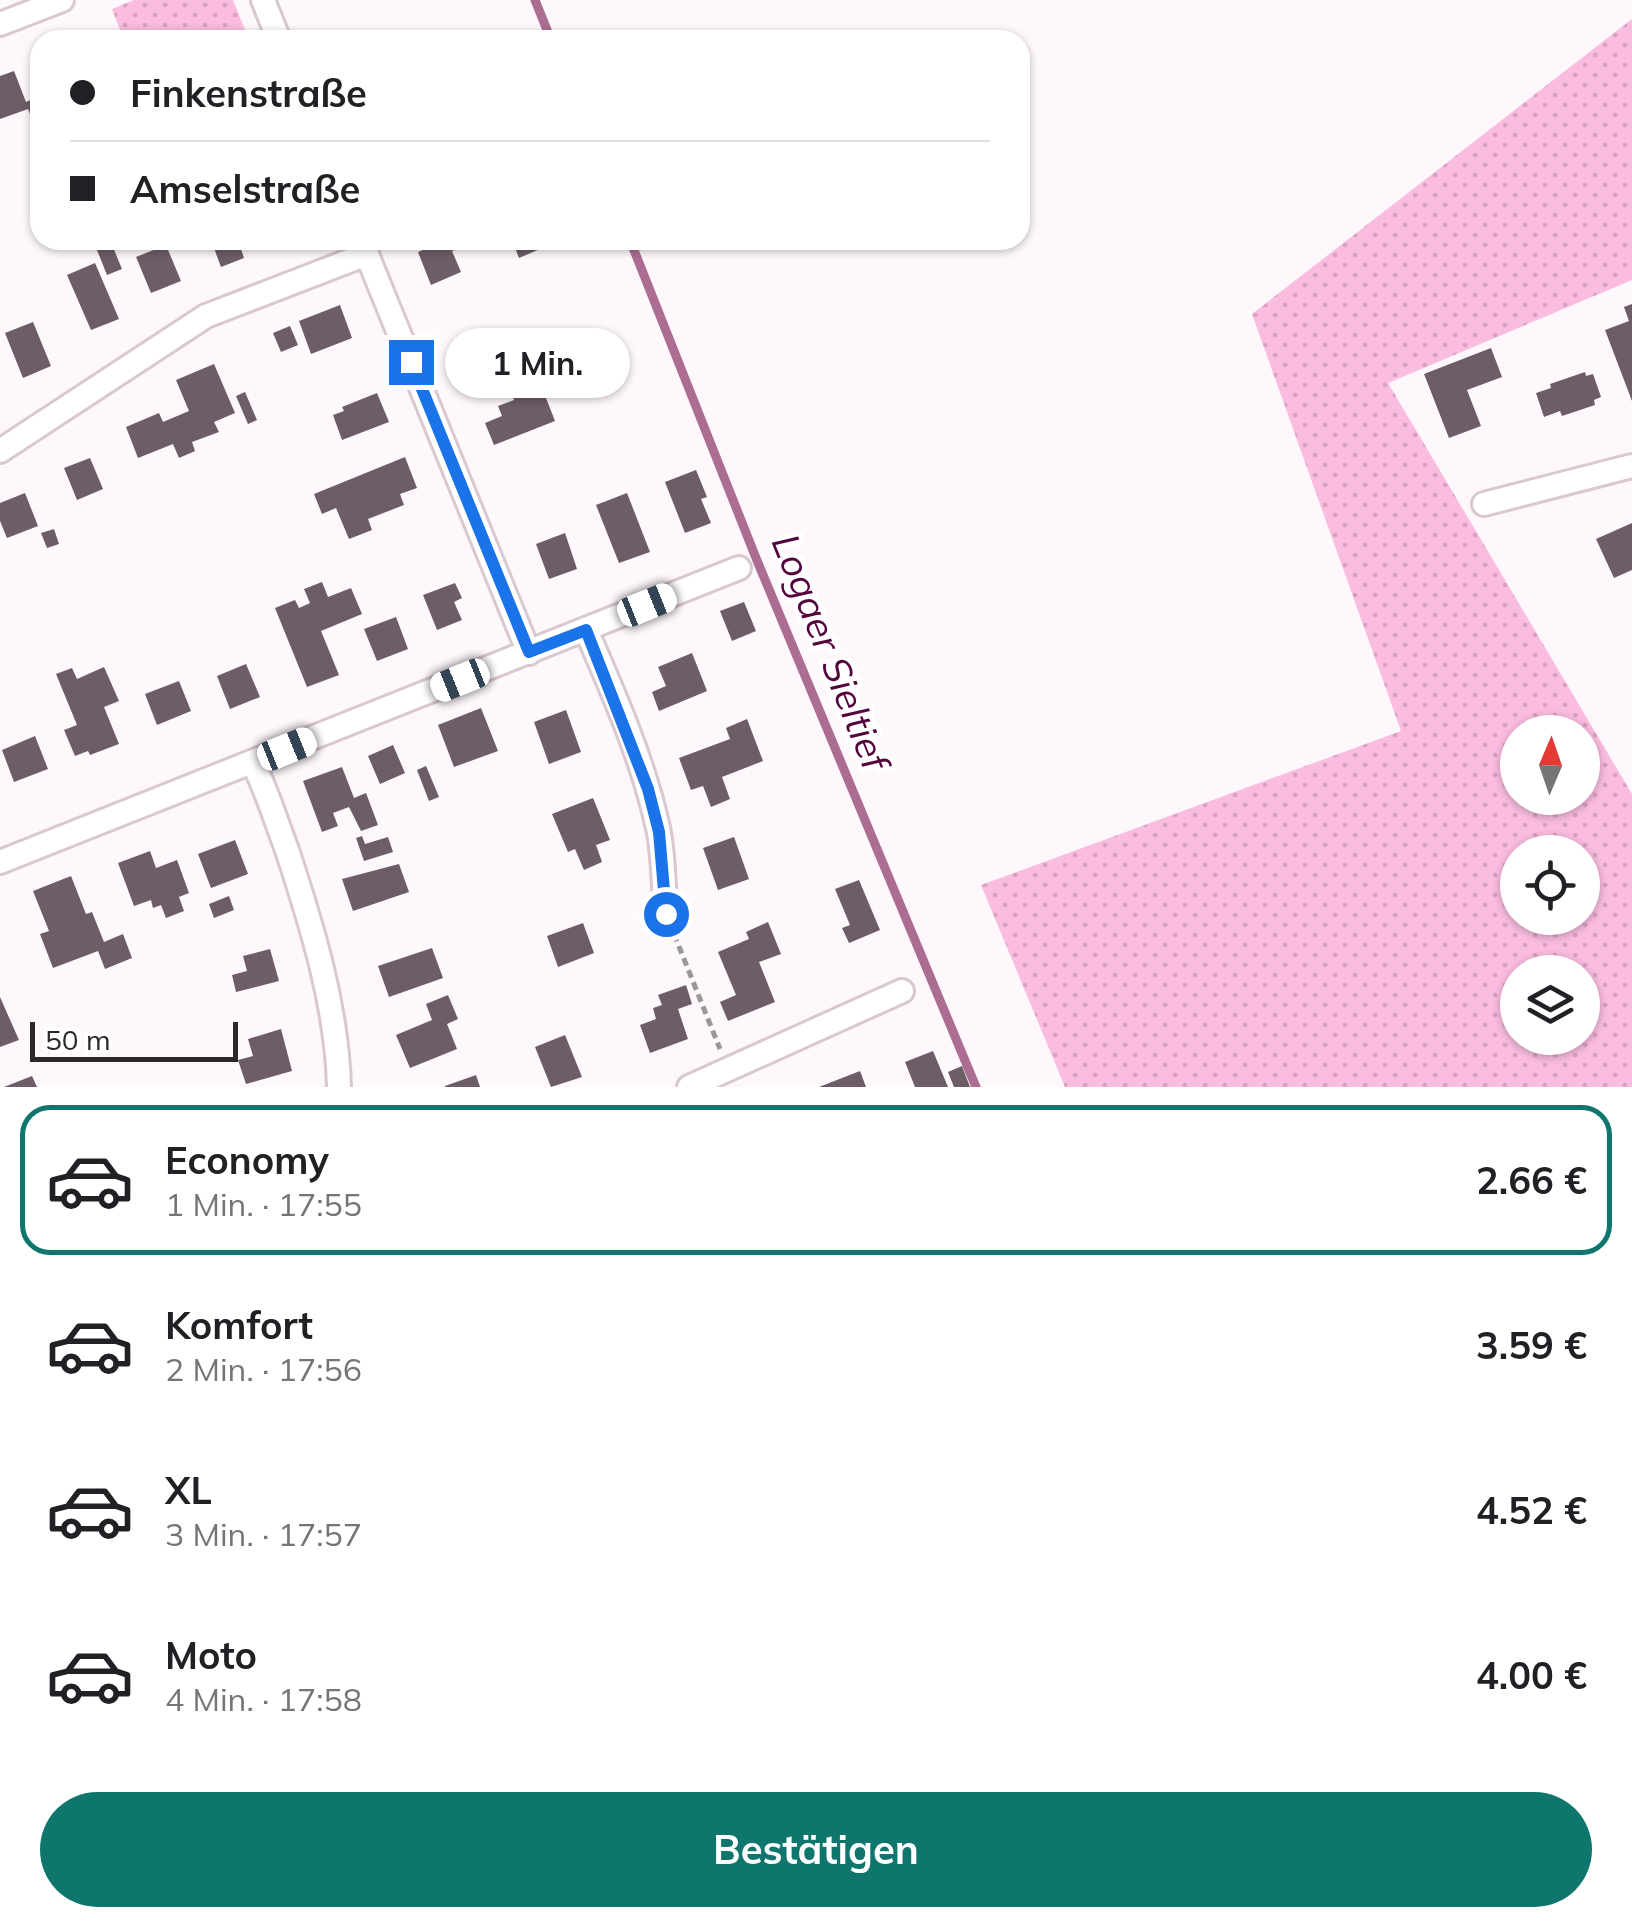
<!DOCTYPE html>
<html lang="de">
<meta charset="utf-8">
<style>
body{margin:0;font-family:Mulish,sans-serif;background:#f6f6f6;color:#202124;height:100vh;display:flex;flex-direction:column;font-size:38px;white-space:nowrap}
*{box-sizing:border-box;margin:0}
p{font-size:32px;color:#757577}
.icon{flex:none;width:55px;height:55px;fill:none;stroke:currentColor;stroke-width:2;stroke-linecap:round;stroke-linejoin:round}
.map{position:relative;height:1087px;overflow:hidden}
.details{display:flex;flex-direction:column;background:#fff;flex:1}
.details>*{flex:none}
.guide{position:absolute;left:30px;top:30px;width:1000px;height:220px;border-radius:30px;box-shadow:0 2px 8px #0004;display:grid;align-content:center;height:220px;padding:0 40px;background:#fff}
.needle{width:65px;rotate:2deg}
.buttons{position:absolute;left:1500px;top:715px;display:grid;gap:20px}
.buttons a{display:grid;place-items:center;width:100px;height:100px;border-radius:50%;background:#fff;box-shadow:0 2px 8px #0004;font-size:50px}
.scale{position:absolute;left:30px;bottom:25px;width:208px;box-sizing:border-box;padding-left:10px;border:5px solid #2d262a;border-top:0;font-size:28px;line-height:35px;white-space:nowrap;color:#2d262a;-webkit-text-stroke:8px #fff;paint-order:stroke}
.end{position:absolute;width:45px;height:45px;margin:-22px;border:12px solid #1a73e8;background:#fff;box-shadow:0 0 0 5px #fff}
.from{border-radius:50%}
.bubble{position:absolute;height:70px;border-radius:35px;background:#fff;box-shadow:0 2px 8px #0004;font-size:32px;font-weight:700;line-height:70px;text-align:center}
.car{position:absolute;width:30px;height:60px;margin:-30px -15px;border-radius:12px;box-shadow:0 0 8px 2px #0007;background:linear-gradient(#fff 24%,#345 0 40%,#fff 0 76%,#345 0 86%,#fff 0)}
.guide b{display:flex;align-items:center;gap:35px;height:95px;font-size:38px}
.guide b+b{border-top:2px solid #e0e0e0}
.guide i{width:25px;height:25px;background:#202124}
ul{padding:18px 0 0;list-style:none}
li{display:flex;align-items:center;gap:30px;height:150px;margin:0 20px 15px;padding:0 20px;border:5px solid transparent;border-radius:30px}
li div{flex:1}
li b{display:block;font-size:38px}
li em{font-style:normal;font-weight:700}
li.current{border-color:#0f766e}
li>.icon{width:90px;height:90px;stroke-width:1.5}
.primary-button{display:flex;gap:20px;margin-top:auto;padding:20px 40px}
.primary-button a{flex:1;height:115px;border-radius:60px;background:#0f766e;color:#fff;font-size:40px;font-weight:700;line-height:115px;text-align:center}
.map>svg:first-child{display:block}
.green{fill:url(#green-dots);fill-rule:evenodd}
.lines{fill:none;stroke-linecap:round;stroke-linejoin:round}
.stream{stroke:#ac6d92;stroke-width:9}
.building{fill:#6d5d66}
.street-casing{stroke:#dac8d1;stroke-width:28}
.path{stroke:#9c9599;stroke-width:5;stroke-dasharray:8 5;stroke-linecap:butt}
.street{stroke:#fff;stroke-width:22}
.route{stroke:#1a73e8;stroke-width:12}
.labels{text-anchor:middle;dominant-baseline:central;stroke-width:10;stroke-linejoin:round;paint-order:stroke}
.water-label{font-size:38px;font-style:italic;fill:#53043c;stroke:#fff}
</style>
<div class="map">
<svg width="1632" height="1087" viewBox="0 0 1632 1087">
<defs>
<pattern id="green-dots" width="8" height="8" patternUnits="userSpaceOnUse" patternTransform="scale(2.5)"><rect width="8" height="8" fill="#fabcdf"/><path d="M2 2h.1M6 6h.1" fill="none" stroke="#d7a1c0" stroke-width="1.8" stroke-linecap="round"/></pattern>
</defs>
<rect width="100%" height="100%" fill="#fef7fb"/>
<g class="green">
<polygon points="134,0 233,0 249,40 124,40 112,9"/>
<path d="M1632,19V280L1388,383L1632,794V1087H1065L981,885L1401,731L1252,314ZM1518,732H1582V798H1518ZM1518,852H1582V918H1518ZM1518,972H1582V1038H1518Z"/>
</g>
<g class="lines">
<g class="stream">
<polyline points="535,0 551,40"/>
<polyline points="630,240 756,558 976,1087"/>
</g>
</g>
<g class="building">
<polygon points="14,71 26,102 40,96 40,121 34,124 28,109 0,119 0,76"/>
<polygon points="93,240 110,240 122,269 107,275"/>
<polygon points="211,240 238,240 244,258 221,267"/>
<polygon points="425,240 463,240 465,246 452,251 461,272 431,285 418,252 428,248"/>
<polygon points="512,240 561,240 519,258"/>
<polygon points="166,245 181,281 151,293 136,257"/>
<polygon points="95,263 119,319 91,330 67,275"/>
<polygon points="1632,304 1632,401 1605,330 1629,321 1624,307"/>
<polygon points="340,305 352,338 311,354 299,321"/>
<polygon points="33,322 51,366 23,378 5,333"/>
<polygon points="290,326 298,345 281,352 273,333"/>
<polygon points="487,328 493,343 508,337 517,361 502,366 498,355 462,369 452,342"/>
<polygon points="1491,348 1502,377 1467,390 1481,426 1449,438 1424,374"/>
<polygon points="214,364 235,413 214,422 219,432 192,442 195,451 179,458 173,444 138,458 126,427 159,413 163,422 189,411 176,380"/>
<polygon points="1585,372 1586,376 1593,374 1601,397 1594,400 1595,405 1562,416 1560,411 1544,417 1536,393 1551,388 1550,384"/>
<polygon points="539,380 555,421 494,445 485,423 502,416 498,406 514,400 510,390"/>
<polygon points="245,392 257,420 248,424 236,396"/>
<polygon points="377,393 389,422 342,440 333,415 344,411 342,407"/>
<polygon points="405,457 417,488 400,494 404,505 368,519 372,530 349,539 336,508 322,514 314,494"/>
<polygon points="90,458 103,489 77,500 64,468"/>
<polygon points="696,470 707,497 701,499 711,523 685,533 665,482"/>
<polygon points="25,493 38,526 7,538 0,521 0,503"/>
<polygon points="627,493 650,552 619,563 596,505"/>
<polygon points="1632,523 1632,570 1614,578 1596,539"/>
<polygon points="54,529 59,544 47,548 41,533"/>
<polygon points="565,533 577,569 549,579 536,544"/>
<polygon points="322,582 328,597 351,588 362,614 321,631 339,675 307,687 275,608 295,600 299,608 310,603 304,589"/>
<polygon points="455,583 462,598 454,602 462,620 437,630 423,595"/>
<polygon points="744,602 756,631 732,641 720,611"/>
<polygon points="396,617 408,649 377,661 364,629"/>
<polygon points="692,653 707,691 659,711 652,692 666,686 658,667"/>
<polygon points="246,664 260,697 230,709 217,676"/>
<polygon points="104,667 119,701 104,707 119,744 90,755 88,751 75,756 64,730 77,725 56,674 72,668 77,679"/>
<polygon points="179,681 191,711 157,725 145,694"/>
<polygon points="481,708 498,751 454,767 438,725"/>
<polygon points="566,710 581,752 549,764 534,722"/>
<polygon points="747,719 763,761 722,777 730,799 711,807 703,786 691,790 679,758 730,739 726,728"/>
<polygon points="35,736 48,769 14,782 2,750"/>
<polygon points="393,745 405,773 380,784 368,756"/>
<polygon points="426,766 439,797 429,801 417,770"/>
<polygon points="342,767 354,798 366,793 378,825 361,831 349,807 333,813 338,826 322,832 303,781"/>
<polygon points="593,798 610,840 596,845 602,862 584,870 575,849 568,852 552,814"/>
<polygon points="362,836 365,844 388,837 393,852 364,861 356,838"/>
<polygon points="734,837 749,879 718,890 703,848"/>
<polygon points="235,840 248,874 211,888 198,854"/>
<polygon points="150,851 156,868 177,860 189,893 179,897 184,911 166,918 161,905 153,908 151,900 134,906 118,863"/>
<polygon points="399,864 409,892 353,911 342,879"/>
<polygon points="71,876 86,914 92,912 104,942 123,934 132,958 105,969 98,951 53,968 40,934 49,931 33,891"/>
<polygon points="859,880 880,930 849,943 842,928 850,925 835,889"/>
<polygon points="229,896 234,910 214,918 209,904"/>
<polygon points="768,922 781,954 759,962 775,1002 728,1021 720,1002 736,995 718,952 749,939 746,932"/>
<polygon points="583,923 594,953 558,967 547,936"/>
<polygon points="432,948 443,978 389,997 378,966"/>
<polygon points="270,949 279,981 236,992 232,975 247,971 243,956"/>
<polygon points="686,985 692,1004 678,1009 688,1039 650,1053 640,1025 656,1019 653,1008 662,1005 658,995"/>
<polygon points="448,995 458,1019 447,1024 457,1049 410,1068 396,1035 432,1020 426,1004"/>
<polygon points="0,997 19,1040 0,1047"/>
<polygon points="281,1029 292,1071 246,1084 238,1060 253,1056 248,1039"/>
<polygon points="565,1035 582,1077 551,1087 535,1047"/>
<polygon points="933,1051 948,1087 915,1087 905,1062"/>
<polygon points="962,1066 970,1087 954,1087 948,1072"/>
<polygon points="860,1071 866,1087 819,1087"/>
<polygon points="476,1075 480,1087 445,1087 445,1086"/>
<polygon points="32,1076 37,1087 4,1087"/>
</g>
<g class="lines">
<g class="street-casing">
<g id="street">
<polyline points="263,0 279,40"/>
<polyline points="0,24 62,0"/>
<polyline points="361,240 529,653"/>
<polyline points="0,451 206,316 367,254"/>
<polyline points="1484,504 1632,466"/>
<path d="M586,630C614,694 643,760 658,828C664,856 663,886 666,914"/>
<path d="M253,763C267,791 276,821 287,850C312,926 337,1007 339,1087"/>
<polyline points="0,862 739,568"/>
<polyline points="689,1087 902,991"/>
</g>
</g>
<polyline class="path" points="674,934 720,1049"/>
<use href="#street" class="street"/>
</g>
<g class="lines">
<polyline class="route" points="411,362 529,652 586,630 648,789 659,832 666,914"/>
</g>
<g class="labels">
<g class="water-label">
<text transform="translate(831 652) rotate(68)">Logaer Sieltief</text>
</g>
</g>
</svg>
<div class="buttons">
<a><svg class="needle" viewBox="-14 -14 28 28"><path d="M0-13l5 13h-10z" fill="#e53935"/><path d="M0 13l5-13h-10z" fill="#757577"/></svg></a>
<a><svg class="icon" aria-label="locate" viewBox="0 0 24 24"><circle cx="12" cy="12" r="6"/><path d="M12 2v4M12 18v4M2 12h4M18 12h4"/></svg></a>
<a><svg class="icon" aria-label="layers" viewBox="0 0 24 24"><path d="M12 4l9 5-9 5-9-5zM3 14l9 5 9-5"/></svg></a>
</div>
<div class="scale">50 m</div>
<i class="end from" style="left:666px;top:914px"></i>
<i class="end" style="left:411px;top:362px"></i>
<div class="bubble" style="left:445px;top:328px;width:185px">1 Min.</div>
<i class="car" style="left:647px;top:605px;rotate:68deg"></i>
<i class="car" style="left:460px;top:680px;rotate:248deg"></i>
<i class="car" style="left:287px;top:749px;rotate:68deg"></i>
<div class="guide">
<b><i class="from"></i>Finkenstraße</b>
<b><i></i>Amselstraße</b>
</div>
</div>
<section class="details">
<ul>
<li class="current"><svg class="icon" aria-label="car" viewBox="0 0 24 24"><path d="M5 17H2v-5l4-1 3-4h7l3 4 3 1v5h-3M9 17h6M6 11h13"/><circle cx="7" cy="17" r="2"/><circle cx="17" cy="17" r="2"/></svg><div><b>Economy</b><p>1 Min. · 17:55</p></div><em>2.66 €</em></li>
<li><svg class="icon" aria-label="car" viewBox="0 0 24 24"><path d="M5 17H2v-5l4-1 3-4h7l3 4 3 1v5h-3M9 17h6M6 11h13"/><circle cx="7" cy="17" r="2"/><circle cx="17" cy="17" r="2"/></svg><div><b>Komfort</b><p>2 Min. · 17:56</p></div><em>3.59 €</em></li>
<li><svg class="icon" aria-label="car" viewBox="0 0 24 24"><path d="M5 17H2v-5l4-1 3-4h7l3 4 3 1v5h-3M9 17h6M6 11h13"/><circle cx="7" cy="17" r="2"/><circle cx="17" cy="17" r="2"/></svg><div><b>XL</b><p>3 Min. · 17:57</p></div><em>4.52 €</em></li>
<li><svg class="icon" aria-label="car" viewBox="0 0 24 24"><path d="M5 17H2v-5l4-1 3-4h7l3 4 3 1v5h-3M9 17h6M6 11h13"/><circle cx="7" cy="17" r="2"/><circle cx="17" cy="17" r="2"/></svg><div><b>Moto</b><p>4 Min. · 17:58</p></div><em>4.00 €</em></li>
</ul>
<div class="primary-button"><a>Bestätigen</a></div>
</section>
